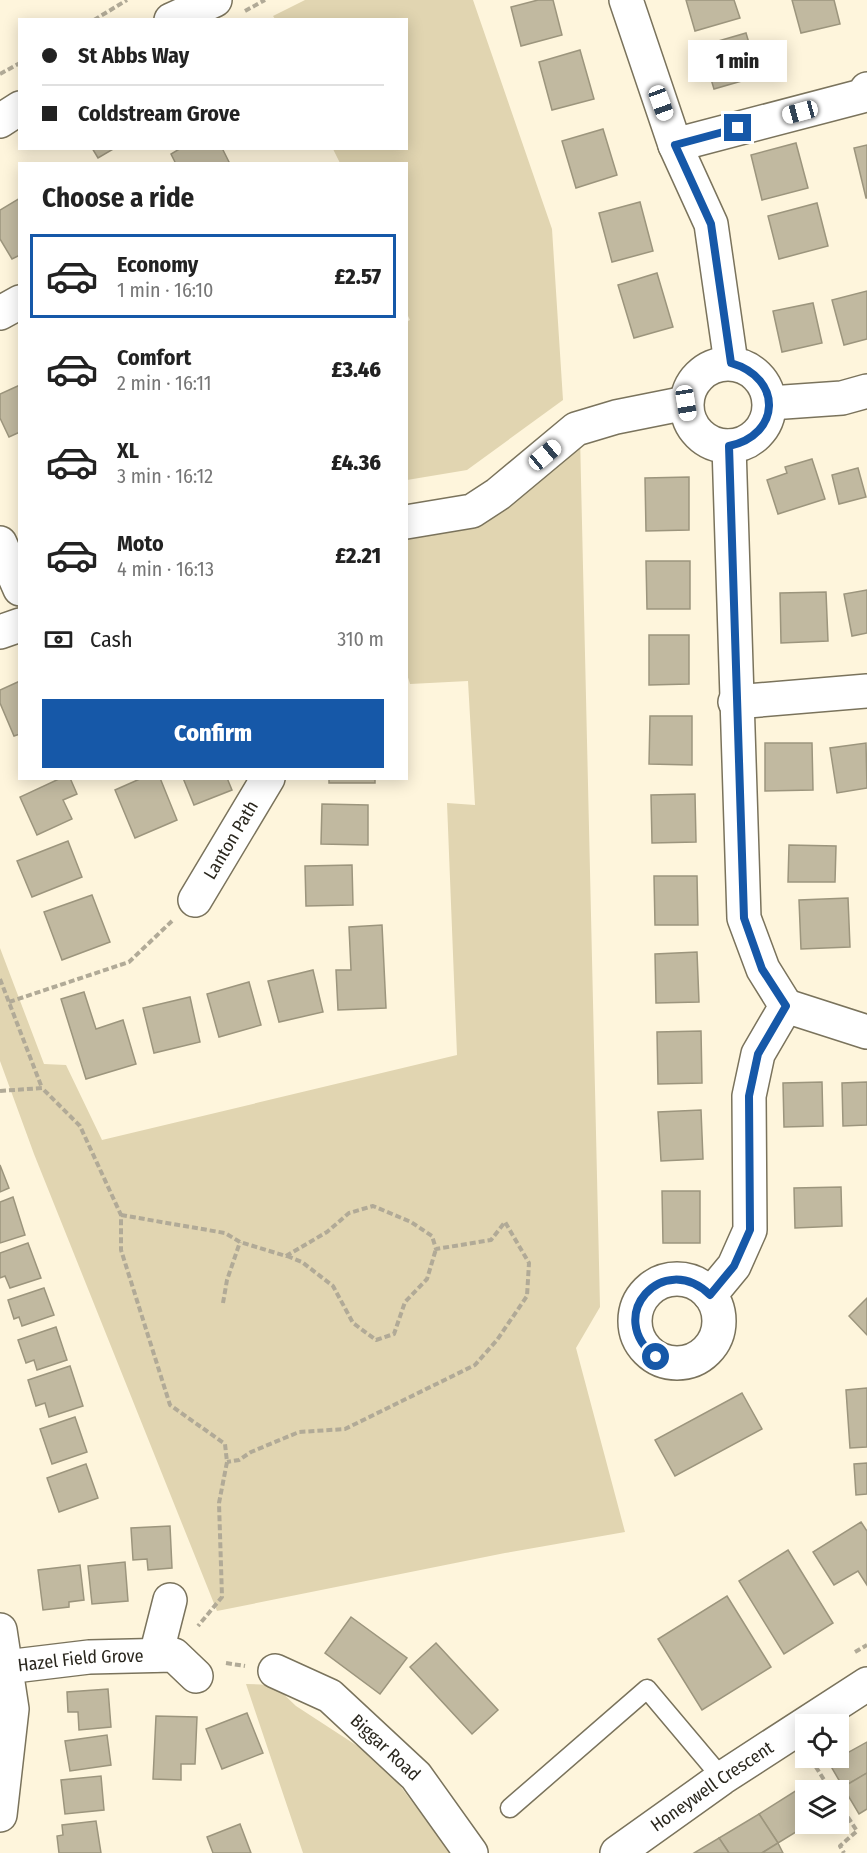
<!DOCTYPE html>
<meta charset="utf-8">
<style>
body{margin:0;font-family:"Fira Sans Condensed",sans-serif;background:#f2f2f2;color:#222;height:100vh;display:flex;flex-direction:column;font-size:22px;white-space:nowrap}
*{box-sizing:border-box;margin:0}
p{font-size:20px;color:#767676}
.icon{flex:none;width:33px;height:33px;fill:none;stroke:currentColor;stroke-width:2;stroke-linecap:round;stroke-linejoin:round}
.map{position:relative;flex:1;overflow:hidden}
.panel{position:absolute;left:18px;top:162px;width:390px;height:618px;display:flex;flex-direction:column;background:#fff;border-radius:0px;box-shadow:0 3px 15px #0003}
.panel>*{flex:none}
.banner{position:absolute;left:18px;top:18px;width:390px;height:132px;border-radius:0px;box-shadow:0 3px 15px #0003;display:grid;align-content:center;height:132px;padding:0 24px;background:#fff}
.tools{position:absolute;left:795px;top:1714px;display:grid;gap:12px}
.tools a{display:grid;place-items:center;width:54px;height:54px;border-radius:0px;background:#fff;box-shadow:0 3px 15px #0003;font-size:30px}
.end{position:absolute;width:27px;height:27px;margin:-14px;border:8px solid #1658a8;background:#fff;box-shadow:0 0 0 3px #fff}
.from{border-radius:50%}
.bubble{position:absolute;height:42px;border-radius:0px;background:#fff;box-shadow:0 3px 15px #0003;font-size:20px;font-weight:800;line-height:42px;text-align:center}
.car{position:absolute;width:18px;height:36px;margin:-18px -9px;border-radius:8px;box-shadow:0 0 4px 2px #0007;background:linear-gradient(#fff 24%,#345 0 40%,#fff 0 76%,#345 0 86%,#fff 0)}
.banner b{display:flex;align-items:center;gap:21px;height:57px;font-size:22px}
.banner b+b{border-top:2px solid #e0e0e0}
.banner i{width:15px;height:15px;background:#222}
ul{padding:0;list-style:none}
li{display:flex;align-items:center;gap:18px;height:84px;margin:0 12px 9px;padding:0 12px;border:3px solid transparent;border-radius:0px}
li div{flex:1}
li b{display:block;font-size:22px}
li em{font-style:normal;font-weight:800}
li.active{border-color:#1658a8}
li>.icon{width:54px;height:54px;stroke-width:1.5}
h2{padding:0 24px;font-size:27px;line-height:72px}
.pay{display:flex;align-items:center;gap:15px;height:66px;padding:0 24px;font-size:22px}
.pay p{margin-inline-start:auto}
.button{display:flex;gap:12px;margin-top:auto;padding:12px 24px}
.button a{flex:1;height:69px;border-radius:0px;background:#1658a8;color:#fff;font-size:24px;font-weight:800;line-height:69px;text-align:center}
.map>svg:first-child{display:block}
.green{fill:#e1d5b1}
.building{fill:#c1b9a0;stroke:#9c957d;stroke-width:1.5}
.lines{fill:none;stroke-linecap:round;stroke-linejoin:round}
.lane-casing{stroke:#7a735c;stroke-width:21}
.street-casing{stroke:#7a735c;stroke-width:36}
.secondary-casing{stroke:#7a735c;stroke-width:36}
.path{stroke:#b1aa97;stroke-width:4;stroke-dasharray:6 3;stroke-linecap:butt}
.lane{stroke:#fff;stroke-width:18}
.street{stroke:#fff;stroke-width:33}
.secondary{stroke:#fff;stroke-width:33}
.route{stroke:#1658a8;stroke-width:8}
.labels{text-anchor:middle;dominant-baseline:central;stroke-width:4.5;stroke-linejoin:round;paint-order:stroke}
.street-label{font-size:18px;fill:#2a271e;stroke:#fff}
</style>
<div class="map">
<svg width="867" height="1853" viewBox="0 0 867 1853">
<rect width="100%" height="100%" fill="#fef5dc"/>
<g class="green">
<polygon points="305,0 473,0 552,229 563,400 467,470 407,480 406,322 410,320 406,312 406,164 340,163 333,149 406,148 406,20 275,19 273,16"/>
<polygon points="580,436 600,1307 576,1348 625,1532 505,1553 217,1611 34,1154 0,1061 0,948 44,1064 66,1065 102,1140 457,1055 447,803 475,805 468,681 410,684 406,671 407,531"/>
<polygon points="246,1684 274,1685 296,1706 382,1762 451,1853 303,1853"/>
</g>
<g class="building">
<polygon points="538,0 553,0 562,35 521,46 511,7"/>
<polygon points="686,0 734,0 740,18 695,31"/>
<polygon points="792,0 834,0 840,24 801,33"/>
<polygon points="746,33 759,76 714,89 701,46"/>
<polygon points="580,50 594,99 552,110 539,62"/>
<polygon points="603,129 617,175 576,188 562,141"/>
<polygon points="796,143 808,188 762,200 751,155"/>
<polygon points="867,145 867,198 866,198 854,148"/>
<polygon points="92,148 115,148 98,158"/>
<polygon points="181,148 222,148 230,164 176,164 171,154"/>
<polygon points="20,198 20,255 12,259 0,239 0,210"/>
<polygon points="640,202 653,251 612,262 599,213"/>
<polygon points="817,203 828,246 779,259 768,216"/>
<polygon points="657,273 673,327 634,338 618,285"/>
<polygon points="867,291 867,339 844,345 832,300"/>
<polygon points="813,303 822,343 782,352 773,311"/>
<polygon points="20,385 20,432 9,437 0,418 0,394"/>
<polygon points="812,459 825,499 778,514 767,480 787,473 785,467"/>
<polygon points="858,468 866,497 839,504 832,475"/>
<polygon points="689,477 689,530 646,531 645,478"/>
<polygon points="646,561 690,561 690,609 647,609"/>
<polygon points="867,590 867,633 852,636 844,594"/>
<polygon points="826,592 828,641 781,643 780,593"/>
<polygon points="649,635 689,635 689,684 649,685"/>
<polygon points="20,681 20,734 14,736 0,703 0,690"/>
<polygon points="650,716 692,716 692,765 649,764"/>
<polygon points="765,743 812,743 813,790 765,791"/>
<polygon points="866,743 867,788 837,793 830,748"/>
<polygon points="61,778 70,778 77,794 63,800 72,819 37,835 20,797"/>
<polygon points="142,778 160,778 177,820 135,838 115,790"/>
<polygon points="183,778 227,778 232,790 194,805"/>
<rect x="329" y="778" width="46" height="5"/>
<polygon points="695,794 696,842 652,843 651,795"/>
<polygon points="322,804 368,805 368,845 321,844"/>
<polygon points="68,841 82,877 32,897 17,861"/>
<polygon points="789,845 836,846 835,882 788,882"/>
<polygon points="352,865 353,905 306,906 305,866"/>
<polygon points="654,876 697,876 698,925 655,925"/>
<polygon points="92,895 110,942 62,960 44,912"/>
<polygon points="848,898 850,947 801,949 799,900"/>
<polygon points="382,925 386,1008 338,1010 336,970 351,970 349,927"/>
<polygon points="697,952 699,1002 656,1003 655,954"/>
<polygon points="313,970 323,1012 279,1022 268,981"/>
<polygon points="249,982 261,1025 219,1037 207,994"/>
<polygon points="84,992 96,1029 123,1020 136,1064 86,1079 61,999"/>
<polygon points="190,997 200,1042 154,1053 143,1008"/>
<polygon points="701,1031 702,1083 658,1084 657,1032"/>
<polygon points="822,1082 823,1126 784,1127 783,1083"/>
<polygon points="867,1082 867,1125 843,1126 842,1083"/>
<polygon points="701,1110 703,1159 661,1161 658,1112"/>
<polygon points="0,1165 9,1188 0,1192"/>
<polygon points="841,1187 842,1226 795,1228 794,1188"/>
<polygon points="662,1191 700,1191 700,1243 663,1243"/>
<polygon points="13,1197 25,1235 0,1243 0,1202"/>
<polygon points="28,1243 41,1278 10,1288 5,1276 0,1278 0,1253"/>
<polygon points="44,1288 54,1315 22,1326 19,1317 14,1319 8,1300"/>
<polygon points="867,1298 867,1335 849,1316"/>
<polygon points="56,1327 67,1360 37,1370 34,1360 26,1363 18,1340"/>
<polygon points="70,1366 83,1406 49,1417 45,1403 36,1406 28,1380"/>
<polygon points="867,1388 867,1447 850,1448 846,1390"/>
<polygon points="742,1393 762,1429 675,1476 655,1440"/>
<polygon points="75,1417 87,1452 52,1464 40,1429"/>
<polygon points="867,1463 867,1494 856,1495 854,1464"/>
<polygon points="86,1464 98,1498 59,1512 47,1478"/>
<polygon points="861,1522 867,1531 867,1585 858,1571 834,1585 813,1552"/>
<polygon points="170,1526 172,1568 148,1570 147,1559 133,1560 131,1528"/>
<polygon points="788,1550 833,1623 784,1654 739,1581"/>
<polygon points="125,1562 128,1601 92,1604 88,1566"/>
<polygon points="80,1565 84,1600 69,1602 69,1607 43,1610 38,1570"/>
<polygon points="727,1596 771,1667 702,1710 658,1639"/>
<polygon points="351,1617 407,1658 380,1694 325,1653"/>
<polygon points="436,1643 498,1710 472,1734 410,1667"/>
<polygon points="108,1689 111,1727 79,1730 78,1712 68,1712 67,1692"/>
<polygon points="247,1713 263,1753 222,1769 206,1729"/>
<polygon points="156,1716 197,1717 195,1764 181,1764 181,1780 153,1779"/>
<polygon points="107,1735 111,1765 70,1771 65,1741"/>
<polygon points="867,1742 867,1773 843,1787 829,1763"/>
<polygon points="867,1773 867,1809 859,1814 843,1787"/>
<polygon points="101,1776 104,1810 65,1814 61,1780"/>
<polygon points="797,1790 806,1805 806,1824 809,1824 778,1843 759,1814"/>
<polygon points="759,1814 778,1843 762,1853 729,1853 719,1838"/>
<polygon points="96,1821 101,1853 59,1853 57,1836 63,1835 62,1825"/>
<polygon points="240,1824 251,1853 213,1853 207,1837"/>
<polygon points="719,1838 729,1853 694,1853"/>
<polygon points="778,1843 783,1853 762,1853"/>
</g>
<g class="lines">
<g class="lane-casing">
<polyline id="lane" points="510,1808 647,1689 722,1778"/>
</g>
<g class="street-casing">
<g id="street">
<polyline points="626,0 675,145 711,224 731,363"/>
<polyline points="675,145 862,96 867,89"/>
<polyline points="0,313 20,302"/>
<circle cx="728" cy="405" r="41"/>
<polyline points="770,403 842,398 867,391"/>
<polyline points="406,522 472,511 498,494 576,429 616,417 686,403"/>
<polyline points="0,543 20,589"/>
<polyline points="0,632 20,625"/>
<polyline points="735,702 867,691"/>
<path id="s1" d="M195,900L268,778"/>
<polyline points="786,1006 867,1032"/>
<circle cx="677" cy="1321" r="42"/>
<polyline points="710,1295 734,1266 750,1230 749,1096 758,1054 786,1006 763,969 744,918 729,446"/>
<polyline points="0,1630 12,1709 0,1815"/>
<polyline points="156,1655 170,1600"/>
<path id="s2" d="M6,1667L89,1657L174,1655L196,1676"/>
<path id="s3" d="M275,1671L330,1696L416,1776L471,1853"/>
<path id="s4" d="M617,1853L722,1778L867,1684"/>
</g>
</g>
<g class="secondary-casing">
<g id="secondary">
<polyline points="171,20 215,0"/>
<polyline points="0,121 20,108"/>
</g>
</g>
<g class="path">
<polyline points="245,11 265,0"/>
<polyline points="94,20 127,0"/>
<polyline points="0,74 20,63"/>
<polyline points="0,979 42,1088"/>
<polyline points="9,1002 129,962 172,921"/>
<polyline points="0,1091 42,1088 80,1126 121,1215 121,1250 170,1405 225,1444 227,1462 219,1503 222,1597 198,1626"/>
<polyline points="121,1215 225,1233 240,1242 286,1256 327,1232 349,1213 373,1206 411,1222 432,1236 436,1249 491,1240 505,1222 529,1263 527,1296 497,1340 475,1365 345,1429 299,1432 251,1452 239,1460 227,1462"/>
<polyline points="287,1256 302,1262 333,1286 353,1323 376,1340 394,1334 405,1302 427,1279 436,1249"/>
<polyline points="223,1303 227,1280 240,1242"/>
<polyline points="855,1652 867,1645"/>
<polyline points="226,1663 245,1666"/>
<polyline points="811,1759 831,1791"/>
<polyline points="838,1802 857,1831 840,1846 844,1853"/>
</g>
<use href="#lane" class="lane"/>
<use href="#street" class="street"/>
<use href="#secondary" class="secondary"/>
</g>
<g class="lines">
<path class="route" d="M656,1357C603,1317 663,1249 710,1295L734,1266L750,1230L749,1096L758,1054L786,1006L762,969L744,918L729,446C781,435 783,378 731,363L711,224L675,145L738,128"/>
</g>
<g class="labels">
<g class="street-label">
<text stroke="none"><textPath href="#s1" startOffset="70">Lanton Path</textPath></text>
<text stroke="none"><textPath href="#s2" startOffset="75">Hazel Field Grove</textPath></text>
<text stroke="none"><textPath href="#s3" startOffset="136">Biggar Road</textPath></text>
<text stroke="none"><textPath href="#s4" startOffset="116">Honeywell Crescent</textPath></text>
</g>
</g>
</svg>
<div class="tools">
<a><svg class="icon" aria-label="locate" viewBox="0 0 24 24"><circle cx="12" cy="12" r="6"/><path d="M12 2v4M12 18v4M2 12h4M18 12h4"/></svg></a>
<a><svg class="icon" aria-label="layers" viewBox="0 0 24 24"><path d="M12 4l9 5-9 5-9-5zM3 14l9 5 9-5"/></svg></a>
</div>
<i class="end from" style="left:656px;top:1357px"></i>
<i class="end" style="left:738px;top:128px"></i>
<div class="bubble" style="left:688px;top:40px;width:99px">1 min</div>
<i class="car" style="left:661px;top:103px;rotate:160deg"></i>
<i class="car" style="left:800px;top:112px;rotate:255deg"></i>
<i class="car" style="left:686px;top:403px;rotate:171deg"></i>
<i class="car" style="left:545px;top:455px;rotate:50deg"></i>
<div class="banner">
<b><i class="from"></i>St Abbs Way</b>
<b><i></i>Coldstream Grove</b>
</div>
<section class="panel">
<h2>Choose a ride</h2>
<ul>
<li class="active"><svg class="icon" aria-label="car" viewBox="0 0 24 24"><path d="M5 17H2v-5l4-1 3-4h7l3 4 3 1v5h-3M9 17h6M6 11h13"/><circle cx="7" cy="17" r="2"/><circle cx="17" cy="17" r="2"/></svg><div><b>Economy</b><p>1 min · 16:10</p></div><em>£2.57</em></li>
<li><svg class="icon" aria-label="car" viewBox="0 0 24 24"><path d="M5 17H2v-5l4-1 3-4h7l3 4 3 1v5h-3M9 17h6M6 11h13"/><circle cx="7" cy="17" r="2"/><circle cx="17" cy="17" r="2"/></svg><div><b>Comfort</b><p>2 min · 16:11</p></div><em>£3.46</em></li>
<li><svg class="icon" aria-label="car" viewBox="0 0 24 24"><path d="M5 17H2v-5l4-1 3-4h7l3 4 3 1v5h-3M9 17h6M6 11h13"/><circle cx="7" cy="17" r="2"/><circle cx="17" cy="17" r="2"/></svg><div><b>XL</b><p>3 min · 16:12</p></div><em>£4.36</em></li>
<li><svg class="icon" aria-label="car" viewBox="0 0 24 24"><path d="M5 17H2v-5l4-1 3-4h7l3 4 3 1v5h-3M9 17h6M6 11h13"/><circle cx="7" cy="17" r="2"/><circle cx="17" cy="17" r="2"/></svg><div><b>Moto</b><p>4 min · 16:13</p></div><em>£2.21</em></li>
</ul>
<div class="pay"><svg class="icon" aria-label="cash" viewBox="0 0 24 24"><path d="M3 7h18v10H3z"/><circle cx="12" cy="12" r="2"/></svg>Cash<p>310 m</p></div>
<div class="button"><a>Confirm</a></div>
</section>
</div>
